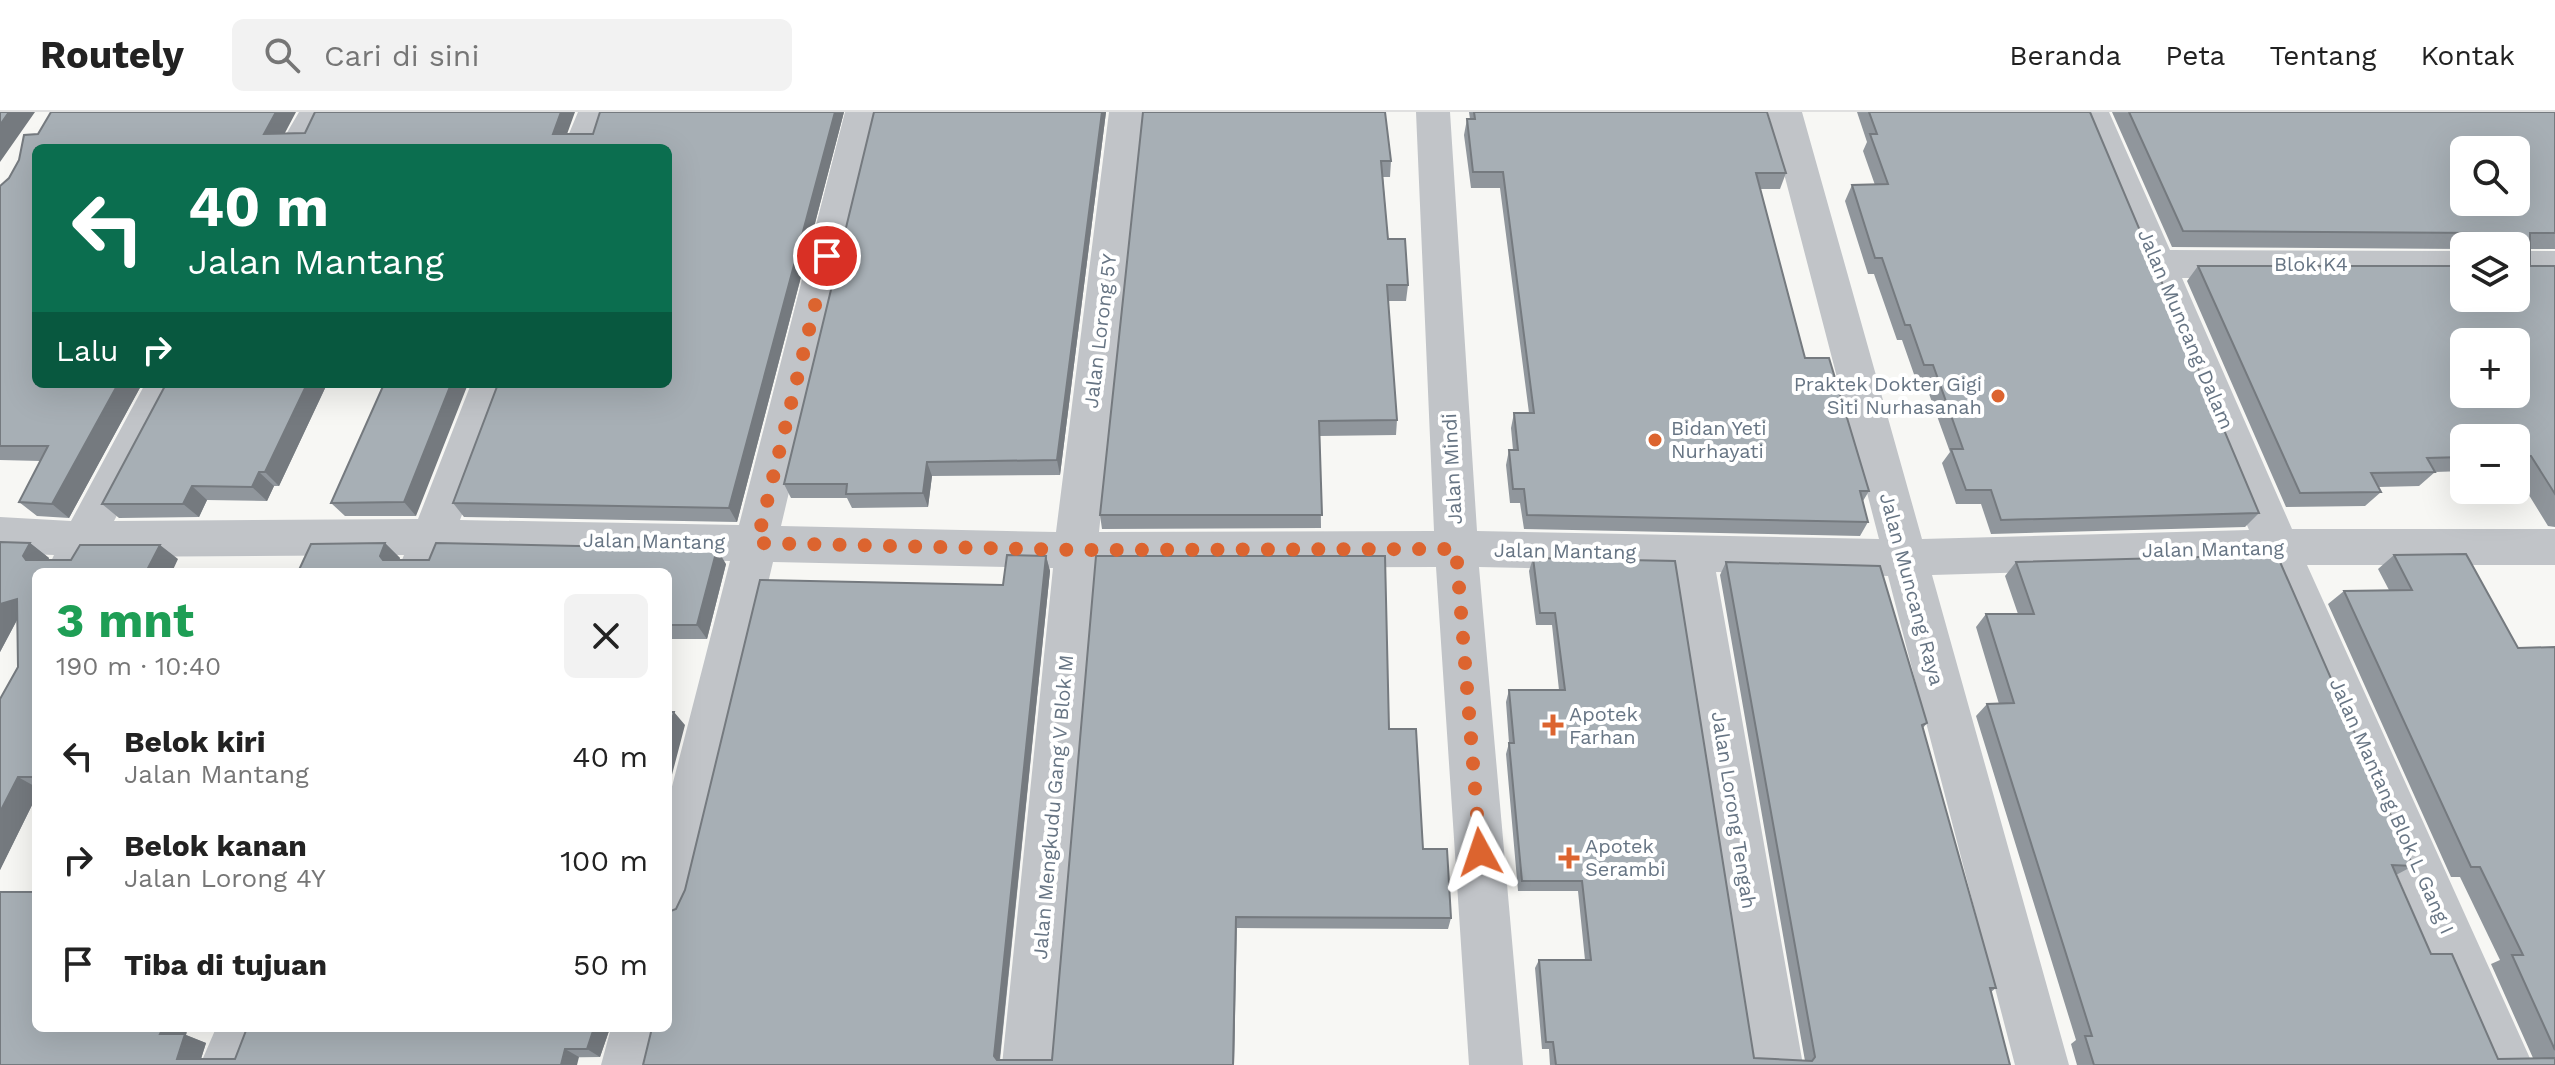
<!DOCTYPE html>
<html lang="id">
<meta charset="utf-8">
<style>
:root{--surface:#fff;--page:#f2f2f2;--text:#222;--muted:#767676;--line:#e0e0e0}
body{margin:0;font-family:"Work Sans",sans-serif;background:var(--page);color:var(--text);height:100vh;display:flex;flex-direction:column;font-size:30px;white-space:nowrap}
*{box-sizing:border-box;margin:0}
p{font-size:26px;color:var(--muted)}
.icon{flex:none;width:44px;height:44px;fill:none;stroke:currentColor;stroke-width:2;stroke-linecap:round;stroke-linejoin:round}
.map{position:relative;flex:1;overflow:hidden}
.drawer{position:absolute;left:32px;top:456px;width:640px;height:464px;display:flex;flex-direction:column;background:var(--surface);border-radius:12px;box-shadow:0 8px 32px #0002}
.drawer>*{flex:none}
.banner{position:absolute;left:32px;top:32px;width:640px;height:244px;border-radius:12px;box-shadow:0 8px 32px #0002;background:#0b6e4f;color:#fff;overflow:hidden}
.buttons{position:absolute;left:2450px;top:24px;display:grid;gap:16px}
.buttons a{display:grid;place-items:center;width:80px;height:80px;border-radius:12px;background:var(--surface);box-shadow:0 8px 32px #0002;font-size:40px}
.pin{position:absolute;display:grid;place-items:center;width:68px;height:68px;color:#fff;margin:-34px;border:4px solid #fff;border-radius:50%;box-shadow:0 2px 8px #0007}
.me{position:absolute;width:88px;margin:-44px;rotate:355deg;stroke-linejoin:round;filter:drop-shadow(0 0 6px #0008)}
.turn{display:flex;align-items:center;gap:28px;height:168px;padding:0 24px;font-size:36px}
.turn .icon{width:104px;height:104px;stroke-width:2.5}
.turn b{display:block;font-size:56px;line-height:68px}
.then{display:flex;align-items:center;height:76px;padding:0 24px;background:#0003;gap:16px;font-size:30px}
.round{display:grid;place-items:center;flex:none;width:84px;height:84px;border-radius:12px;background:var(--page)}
.head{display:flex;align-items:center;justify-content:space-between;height:136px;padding:0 24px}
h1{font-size:48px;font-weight:700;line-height:60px;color:#1e9e55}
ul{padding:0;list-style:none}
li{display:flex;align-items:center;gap:24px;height:104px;padding:0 24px}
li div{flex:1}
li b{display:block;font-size:30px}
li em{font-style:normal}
header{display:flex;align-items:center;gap:48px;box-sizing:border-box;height:112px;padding:0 40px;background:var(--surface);border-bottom:2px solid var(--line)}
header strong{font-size:38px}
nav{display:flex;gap:44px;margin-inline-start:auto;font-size:28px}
.search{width:560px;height:72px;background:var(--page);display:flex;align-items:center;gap:20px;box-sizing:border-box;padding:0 28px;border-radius:12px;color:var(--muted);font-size:30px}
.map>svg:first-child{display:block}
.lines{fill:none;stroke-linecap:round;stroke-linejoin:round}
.minor{fill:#c1c4c8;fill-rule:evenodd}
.wall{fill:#90969c}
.shaded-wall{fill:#757a7f}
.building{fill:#a7afb5;stroke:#757a7f;stroke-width:2;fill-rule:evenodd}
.route{stroke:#dc642f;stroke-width:14;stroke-dasharray:0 25.2}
.poi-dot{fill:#dc642f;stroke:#fff;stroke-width:3}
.labels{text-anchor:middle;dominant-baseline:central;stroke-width:8;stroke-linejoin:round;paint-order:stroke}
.street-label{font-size:20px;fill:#677584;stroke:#fff}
.poi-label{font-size:20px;fill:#677584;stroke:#fff;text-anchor:start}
</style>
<header>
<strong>Routely</strong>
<div class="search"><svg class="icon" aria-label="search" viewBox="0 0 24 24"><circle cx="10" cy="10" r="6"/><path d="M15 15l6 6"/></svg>Cari di sini</div>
<nav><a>Beranda</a><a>Peta</a><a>Tentang</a><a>Kontak</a></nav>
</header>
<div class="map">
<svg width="2555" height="953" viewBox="0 0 2555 953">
<rect width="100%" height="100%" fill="#f7f7f4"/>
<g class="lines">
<path class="minor" d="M299,0H333L314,36H278Z
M578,0H612L599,36H563Z
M845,0H879L781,414L1056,420L1109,0H1143L1099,420L1434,419L1416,0H1450L1477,419L1879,427L1768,0H1802L1922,427L2249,418L2075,0H2109L2170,138L2464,139V167L2182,166L2292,417H2555V453H2307L2533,953H2479L2264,453L1932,463L2069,953H2015L1888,464L1716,460L1803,953H1749L1672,459L1479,455L1523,953H1469L1436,455L1096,456L1056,953H1002L1053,456L773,450L693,788L686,805L668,812V690L730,449L447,443L441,460H397L404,443L97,445L90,460H46L54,443L0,441V405L71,409L145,272H185L114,409L418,407L471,272H511L460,408L739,413Z
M2516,139H2555V167H2516Z
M216,916H268L254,953H200Z
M611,916H663L655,953H601Z"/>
</g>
<path class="wall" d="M600,0H844L737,410L464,405L453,391L668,36L36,272H142L69,406L37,404L19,390L41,349L0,348V74L284,22H593Z
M874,0H1106L1060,363L932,364L928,395L852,396L847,386H791L784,372Z
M1143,0L1391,49L1390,65H1383L1388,127L1408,173L1406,189H1388L1397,308L1396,323L1320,324L1321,416L1102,417L1100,403Z
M1469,0H1767L1786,61L1780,77H1760L1805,246L1869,379L1863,389L1868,410L1860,424L1524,417L1520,391H1510L1506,353L1509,338H1513L1511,316L1514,301H1529L1500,76H1471L1464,23L1467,7H1470Z
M1857,0H2090L2259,401L2245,415L1991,422L1981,392H1956L1942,351L1950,340L1924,268H1916L1902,228H1897L1874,162H1868L1845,89L1852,73H1875L1863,39L1867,30Z
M2112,0H2555V137H2530V154H2555V415L2548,414L2516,362V326H2464V359L2435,360L2419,374L2378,375L2381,380L2365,394L2286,395L2187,169L2198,154L2464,186L2516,134H2464V137L2172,135Z
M327,272L279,374H274L267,389L207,388L199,405L119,406L102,392Z
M384,272L416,404H345L331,391Z
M0,430L30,431L49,446L48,448L178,447L36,460V685L0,758V587L18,555L17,508L0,540Z
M385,431L400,446L399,448L726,452L707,527H668V460H298Z
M2394,443L2518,536L2555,535V953H2077L2071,932L2076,928L1976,604L1987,592H1999L1976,515L1986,502H2018L2005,464L2016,450L2413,754L2396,763L2431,842L2498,947L2533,946L2491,852L2500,848L2460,765H2451L2328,492L2344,479L2389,478L2378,457Z
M1046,444L1050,459L1000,948H1052L1389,617L1423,737L1451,806L1448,817L1237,816L1234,953H643L652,916L676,797L1003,473Z
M1533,446L1754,946L1805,949L1720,463L1726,450L1927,611L1923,616L1996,876L1991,880L2010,953H1550L1549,937H1542L1535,856L1539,848H1585L1578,779H1518L1506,642L1509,631L1506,590L1509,578H1559L1552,513H1536L1529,459Z
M247,916H610L600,945L0,953L186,923L206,931L201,947H235Z"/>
<path class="shaded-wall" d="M9,0H35L0,50V13Z
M276,0H296L277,36L264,22Z
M561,0H575L562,36L553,22Z
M835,0H844L737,410L729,396Z
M1102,0H1106L1060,363L1057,348Z
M118,272H142L69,406L52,392Z
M307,272H327L279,374L265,360Z
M451,272H468L416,404L404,390Z
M927,350L932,364L928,395L923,381Z
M259,360L274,374L267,389L252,375Z
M192,374L207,388L199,405L183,392Z
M30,431L49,446L43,459L26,448L23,444Z
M385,431L400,446L394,459L380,444Z
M160,433L178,447L172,460H146Z
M717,437L726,452L707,527L697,513Z
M1046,444L1050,459L999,953L994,944Z
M17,487V508L0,540V492Z
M674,600L685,613L668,678V624Z
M18,665L36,675V685L0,758V700Z
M1236,805L1234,953H1233Z
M163,916H188L186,923L206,931L199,953L177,947L160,922Z
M594,916H610L600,945L587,937Z
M565,937L579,945L577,953H561Z"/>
<path class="building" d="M0,0H9L0,13Z
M51,0H276L264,22L305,21L315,0H561L553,22H593L600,0H835L729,396L453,391L498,272H668V36H36V272H118L52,392L19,390L48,334H0V74L9,66L19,48L24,23L38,22Z
M874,0H1102L1057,348L927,350L923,381L846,382L847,372H784Z
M1143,0H1385L1391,49H1381L1388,127H1405L1408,173H1387L1397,308L1319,309L1322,403H1100Z
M1474,0H1767L1786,61H1756L1805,246H1829L1869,379H1860L1868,410L1527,403L1524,377H1513L1509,338H1518L1514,301H1534L1503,60H1473L1467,7H1475Z
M1869,0H2090L2259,401L2001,408L1991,378H1966L1951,337H1963L1933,253H1924L1910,213H1905L1882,146H1875L1852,73L1888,72L1870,22H1877Z
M2129,0H2555V121H2530V154H2555V382L2531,344H2516V326H2464V345L2427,346L2435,360L2371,361L2381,380L2300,381L2198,154H2464V186H2516V134H2482L2481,121L2183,119ZM2464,38H2516V90H2464ZM2464,230H2516V282H2464Z
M166,272H307L265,360H259L252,375L192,374L183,392H102Z
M384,272H451L404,390L331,391Z
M0,430L30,431L23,444L26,448H71L80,433H160L146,460H36V665H18L0,700V587L18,555L17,487L0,492Z
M385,431L380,444L383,448H429L436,431L717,437L697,513H668V460H298L311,432Z
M2466,442L2518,536L2555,535V938L2512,843H2523L2480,755H2471L2344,479L2412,478L2394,443Z
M1007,443L1046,444L994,944L997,948H1052L1096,444H1385L1389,617H1416L1423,737H1447L1451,806L1236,805L1233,953H643L652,916H668V800L676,797L685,778L760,468L1003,473Z
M2277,443L2413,754L2392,753L2431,842H2452L2498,947L2555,946V953H2094L2085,924H2092L1987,592L2014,591L1986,502H2034L2016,450Z
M1533,446L1675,449L1754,946L1812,949L1815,945L1726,450L1880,454L1927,611L1922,613L1996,876H1990L2010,953H1556L1553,930H1546L1539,848H1591L1582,769H1522L1509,631H1514L1509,578H1565L1555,501H1540Z
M668,600H674L668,624Z
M0,780H36V916H163L160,922H185L177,947H235L247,916H594L587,937H565L561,953H0Z"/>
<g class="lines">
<path class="route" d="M827,144L757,431L1076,438L1456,437L1480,740"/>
</g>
<g class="poi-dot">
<circle cx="1998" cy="284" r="8"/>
<circle cx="1655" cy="328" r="8"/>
<path d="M1549 601h8v8h8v8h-8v8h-8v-8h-8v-8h8z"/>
<path d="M1565 734h8v8h8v8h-8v8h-8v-8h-8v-8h8z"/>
</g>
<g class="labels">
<g class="street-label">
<text x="2311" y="152">Blok K4</text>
<text transform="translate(2186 217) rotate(67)">Jalan Muncang Dalam</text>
<text transform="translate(1100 219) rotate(-83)">Jalan Lorong 5Y</text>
<text transform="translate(1452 357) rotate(-93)">Jalan Mindi</text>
<text transform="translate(654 429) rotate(1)">Jalan Mantang</text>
<text transform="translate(2213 437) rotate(-1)">Jalan Mantang</text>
<text transform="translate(1565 439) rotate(1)">Jalan Mantang</text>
<text transform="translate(1912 477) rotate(75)">Jalan Muncang Raya</text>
<text transform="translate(2392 694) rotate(66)">Jalan Mantang Blok L Gang I</text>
<text transform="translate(1053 695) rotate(-85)">Jalan Mengkudu Gang V Blok M</text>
<text transform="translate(1734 698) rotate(81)">Jalan Lorong Tengah</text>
</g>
<g class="poi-label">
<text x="1982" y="272" text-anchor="end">Praktek Dokter Gigi<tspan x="1982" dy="23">Siti Nurhasanah</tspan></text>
<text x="1671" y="316">Bidan Yeti<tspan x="1671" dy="23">Nurhayati</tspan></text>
<text x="1569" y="602">Apotek<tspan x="1569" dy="23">Farhan</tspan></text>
<text x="1585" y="734">Apotek<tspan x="1585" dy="23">Serambi</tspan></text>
</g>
</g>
</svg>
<div class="buttons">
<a><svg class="icon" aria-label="search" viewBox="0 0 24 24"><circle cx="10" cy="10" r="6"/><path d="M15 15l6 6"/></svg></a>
<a><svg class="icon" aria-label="layers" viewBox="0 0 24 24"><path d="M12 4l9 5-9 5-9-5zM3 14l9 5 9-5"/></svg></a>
<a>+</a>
<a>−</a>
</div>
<div class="pin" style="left:827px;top:144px;background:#d93025"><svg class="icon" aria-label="arrive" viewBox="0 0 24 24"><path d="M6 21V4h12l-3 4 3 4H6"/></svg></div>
<svg class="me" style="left:1480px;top:740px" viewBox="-20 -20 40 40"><path d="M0-17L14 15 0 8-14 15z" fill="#dc642f" stroke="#fff" stroke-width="4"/></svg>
<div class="banner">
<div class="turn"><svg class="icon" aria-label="left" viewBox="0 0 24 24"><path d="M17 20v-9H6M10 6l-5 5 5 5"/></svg><div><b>40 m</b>Jalan Mantang</div></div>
<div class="then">Lalu<svg class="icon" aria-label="right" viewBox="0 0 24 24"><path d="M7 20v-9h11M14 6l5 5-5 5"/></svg></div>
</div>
<section class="drawer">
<div class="head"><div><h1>3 mnt</h1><p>190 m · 10:40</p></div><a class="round"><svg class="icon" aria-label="close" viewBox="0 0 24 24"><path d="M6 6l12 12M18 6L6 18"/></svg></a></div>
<ul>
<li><svg class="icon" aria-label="left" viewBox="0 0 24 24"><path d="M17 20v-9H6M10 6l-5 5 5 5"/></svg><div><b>Belok kiri</b><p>Jalan Mantang</p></div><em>40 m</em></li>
<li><svg class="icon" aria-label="right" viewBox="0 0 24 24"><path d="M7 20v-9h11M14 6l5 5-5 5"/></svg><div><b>Belok kanan</b><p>Jalan Lorong 4Y</p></div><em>100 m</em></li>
<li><svg class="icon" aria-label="arrive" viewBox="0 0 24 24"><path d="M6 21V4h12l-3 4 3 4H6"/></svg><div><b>Tiba di tujuan</b></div><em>50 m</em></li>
</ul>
</section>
</div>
